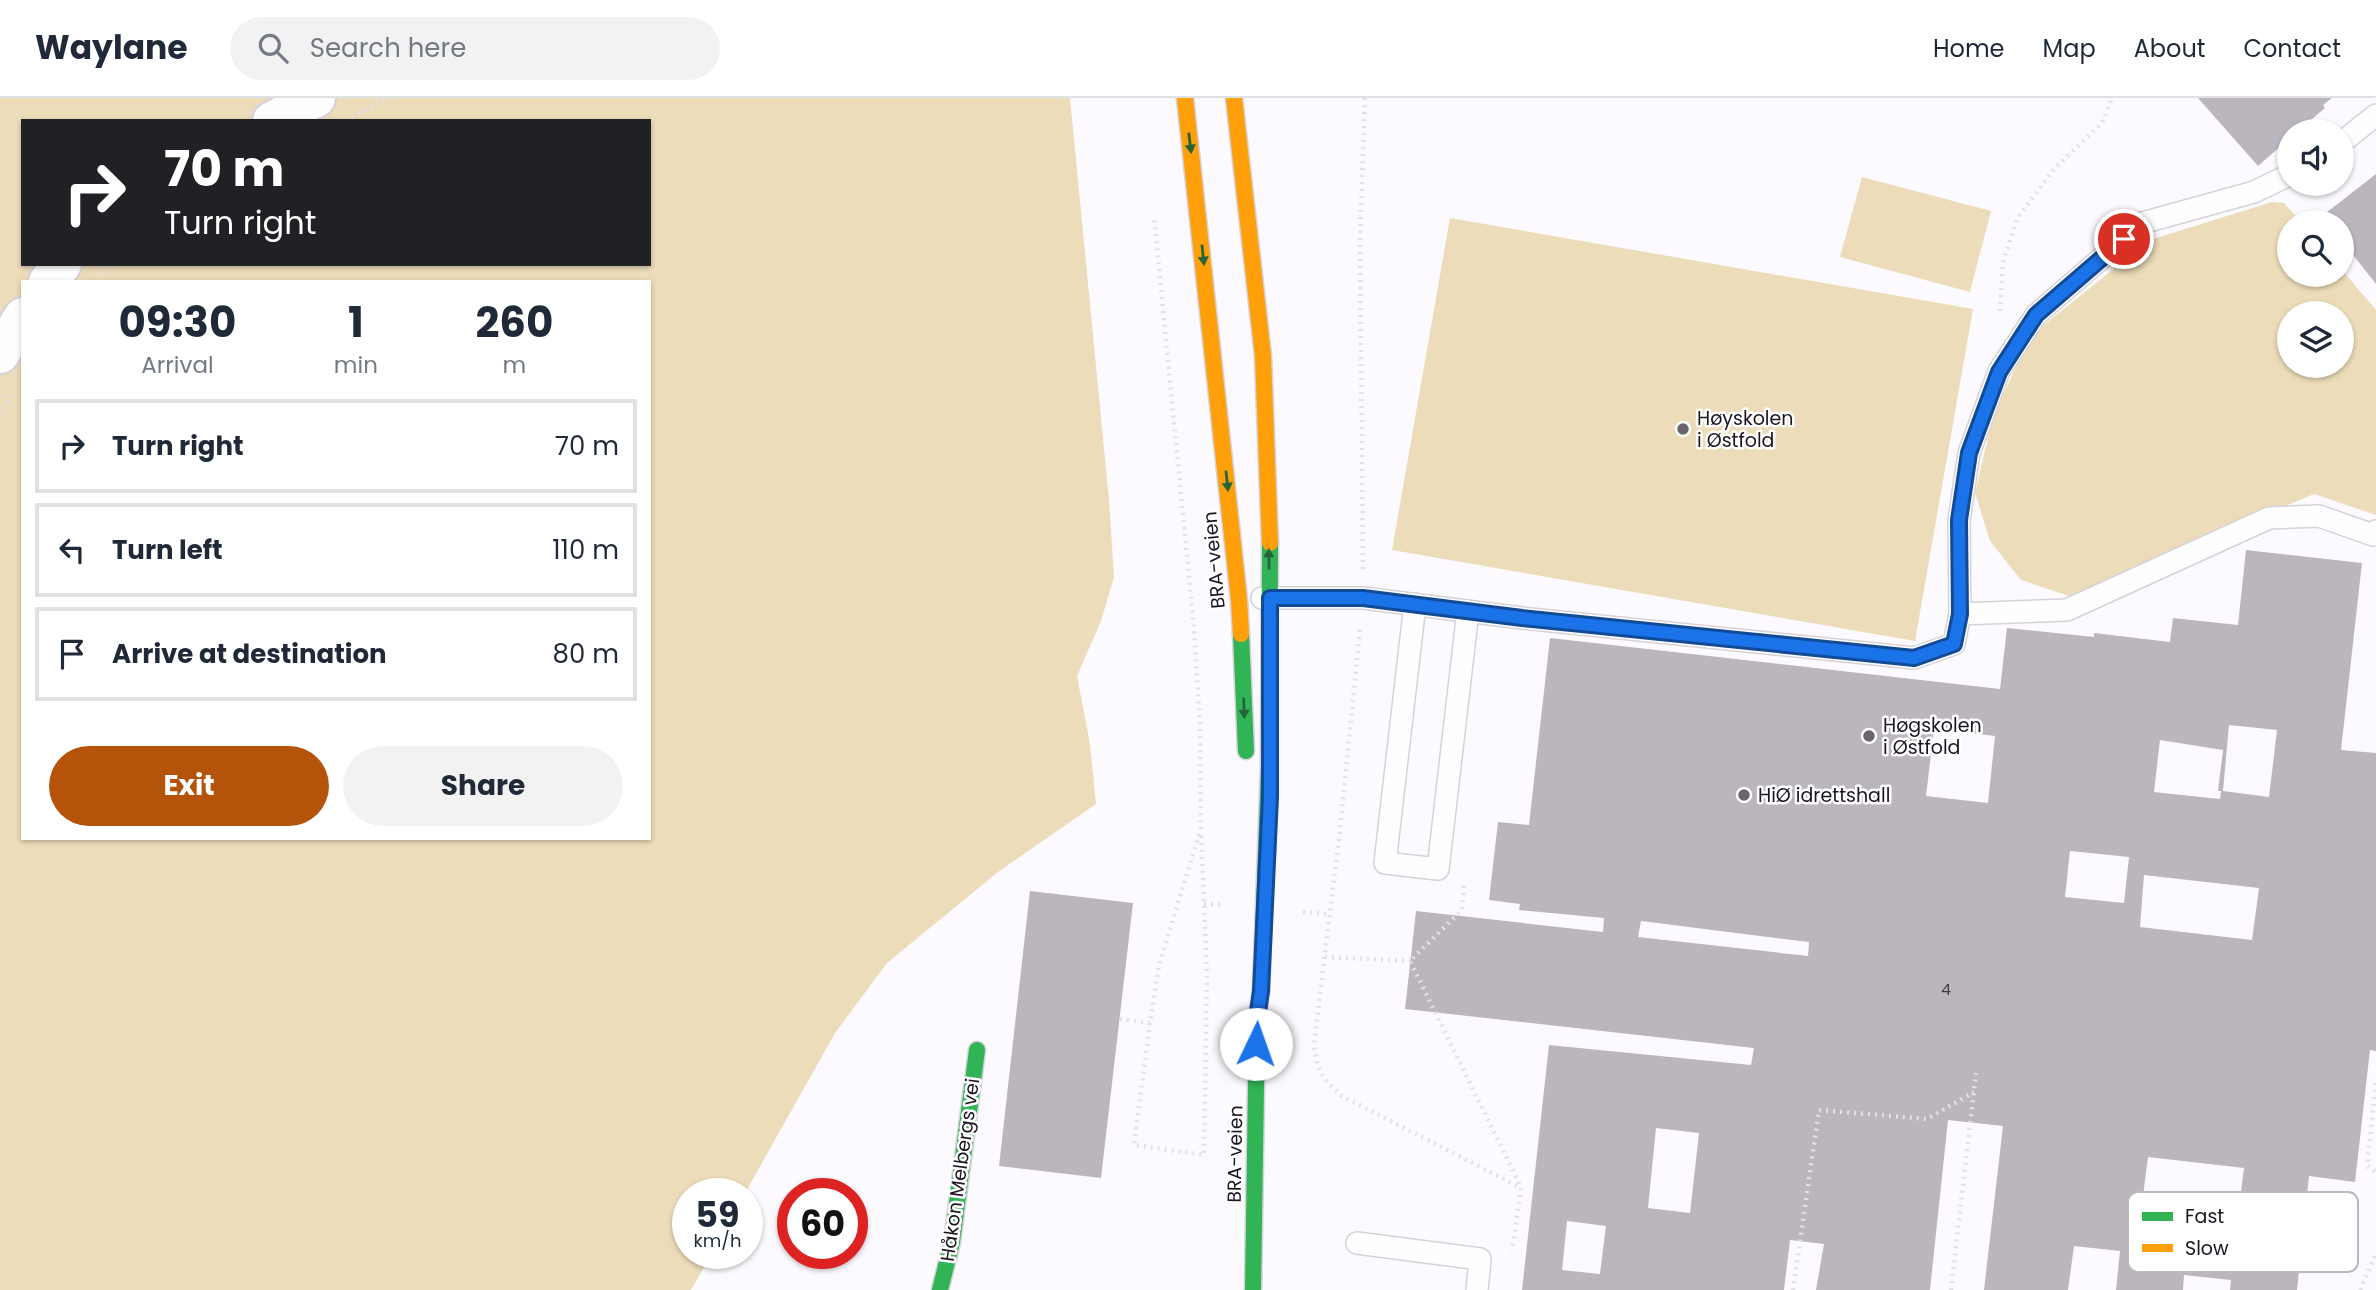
<!DOCTYPE html>
<meta charset="utf-8">
<style>
:root{--surface:#fff;--page:#f2f2f3;--text:#1f2937;--muted:#747a83;--line:#e0e1e3;--accent:#b45309}
body{margin:0;font-family:Poppins,sans-serif;background:var(--page);color:var(--text);height:100vh;display:flex;flex-direction:column;font-size:26px;white-space:nowrap}
*{box-sizing:border-box;margin:0}
p{font-size:23px;color:var(--muted)}
.icon{flex:none;width:38px;height:38px;fill:none;stroke:currentColor;stroke-width:2;stroke-linecap:round;stroke-linejoin:round}
.map{position:relative;flex:1;overflow:hidden}
.side{position:absolute;left:21px;top:182px;width:630px;height:560px;display:flex;flex-direction:column;background:var(--surface);border-radius:0px;box-shadow:0 2px 5px #0004}
.side>*{flex:none}
.hud{position:absolute;left:21px;top:21px;width:630px;height:147px;border-radius:0px;box-shadow:0 2px 5px #0004;background:#202124;color:#fff;overflow:hidden}
.buttons{position:absolute;left:2277px;top:21px;display:grid;gap:14px}
.buttons a{display:grid;place-items:center;width:77px;height:77px;border-radius:50%;background:var(--surface);box-shadow:0 2px 5px #0004;font-size:35px}
.speed{position:absolute;left:672px;top:1080px;display:flex;gap:14px;font-size:35px;font-weight:700;text-align:center}
.speed>*{display:grid;place-content:center;width:91px;height:91px;border-radius:50%;background:var(--surface);box-shadow:0 2px 5px #0004;line-height:1}
.speed small{font-size:18px;font-weight:400}
.speed .limit{border:10px solid #d22;background:#fff;color:#111}
.pin{position:absolute;display:grid;place-items:center;width:60px;height:60px;color:#fff;margin:-30px;border:4px solid #fff;border-radius:50%;box-shadow:0 2px 7px #0007}
.me{position:absolute;width:77px;margin:-38px;rotate:3deg;stroke-linejoin:round;filter:drop-shadow(0 0 5px #0008)}
.turn{display:flex;align-items:center;gap:24px;height:147px;padding:0 28px;font-size:32px}
.turn .icon{width:91px;height:91px;stroke-width:2.5}
.turn b{display:block;font-size:49px;line-height:60px}
.eta{display:flex;justify-content:space-evenly;align-items:center;height:119px;text-align:center}
.eta b{font-size:42px;font-weight:700;line-height:49px}
.button{display:flex;gap:14px;margin-top:auto;padding:14px 28px}
.button a{flex:1;height:80px;border-radius:42px;background:var(--accent);color:#fff;font-size:28px;font-weight:700;line-height:80px;text-align:center}
.button a+a{background:var(--page);color:var(--text)}
ul{padding:0;list-style:none}
li{display:flex;align-items:center;gap:21px;height:94px;margin:0 14px 10px;padding:0 14px;border:4px solid var(--line);border-radius:0px}
li div{flex:1}
li b{display:block;font-size:26px}
li em{font-style:normal}
header{display:flex;align-items:center;gap:42px;box-sizing:border-box;height:98px;padding:0 35px;background:var(--surface);border-bottom:2px solid var(--line)}
header strong{font-size:33px}
nav{display:flex;gap:38px;margin-inline-start:auto;font-size:24px}
.search{width:490px;height:63px;background:var(--page);display:flex;align-items:center;gap:18px;box-sizing:border-box;padding:0 24px;border-radius:38px;color:var(--muted);font-size:26px}
.map>svg:first-child{display:block}
.green{fill:#ecdcb9;fill-rule:evenodd}
.building{fill:#bbb6be;fill-rule:evenodd}
.lines{fill:none;stroke-linecap:round;stroke-linejoin:round}
.lane-casing{stroke:#d6d2d9;stroke-width:24}
.street-casing{stroke:#d6d2d9;stroke-width:42}
.fast-casing{stroke:#d6d2d9;stroke-width:19}
.slow-casing{stroke:#d6d2d9;stroke-width:19}
.path{stroke:#e2e1e3;stroke-width:4.5;stroke-dasharray:2 5;stroke-linecap:butt}
.lane{stroke:#fffeff;stroke-width:21}
.street{stroke:#fffeff;stroke-width:38}
.fast{stroke:#30b455;stroke-width:16}
.slow{stroke:#ff9f0a;stroke-width:16}
.oneway{fill:#26643a}
.route-casing{stroke:#114b97;stroke-width:18}
.route{stroke:#1a73e8;stroke-width:12}
.poi-dot{fill:#6a656d;stroke:#fff;stroke-width:2.5}
.labels{text-anchor:middle;dominant-baseline:central;stroke-width:5;stroke-linejoin:round;paint-order:stroke}
.number-label{font-size:16px;fill:#433d47}
.poi-label{font-size:19px;fill:#1b151f;stroke:#fff;text-anchor:start}
.street-label{font-size:19px;fill:#1b151f;stroke:#fff}
.key{fill:#fff;stroke:#bbb9bc;stroke-width:2}
.key-label{font-size:19px;fill:#1b151f}
</style>
<header>
<strong>Waylane</strong>
<div class="search"><svg class="icon" aria-label="search" viewBox="0 0 24 24"><circle cx="10" cy="10" r="6"/><path d="M15 15l6 6"/></svg>Search here</div>
<nav><a>Home</a><a>Map</a><a>About</a><a>Contact</a></nav>
</header>
<div class="map">
<svg width="2376" height="1192" viewBox="0 0 2376 1192">
<rect width="100%" height="100%" fill="#fcfafe"/>
<path class="green" d="M0,0H1070L1109,402L1114,479L1101,523L1077,578L1090,646L1096,706L998,774L887,865L835,935L745,1095L688,1096V1155H712L691,1192H0ZM23,23H649V166H23ZM23,184H649V740H23Z
M1862,79L1991,113L1970,194L1840,159Z
M2272,104L2284,105L2301,124H2289V177H2342V172L2376,212V417L2314,396L2069,498L2021,482L1990,443L1975,395L1993,318L2031,237L2150,142ZM2289,215H2342V268H2289Z
M1450,120L1973,211L1915,543L1392,452Z"/>
<path class="building" d="M2198,0H2332L2323,7L2325,10L2298,33H2289V41L2258,68Z
M2376,76V186L2342,143V124H2327L2322,118Z
M2246,452L2362,465L2341,652L2376,655V953L2370,952L2355,1084L2309,1078L2297,1192H2230L2231,1182L2184,1177L2183,1192H2116L2120,1153L2074,1148L2068,1192H1984L2003,1028L1948,1022L1930,1192H1816L1824,1146L1790,1142L1784,1192H1522L1549,947L1751,967L1754,950L1405,911L1416,813L1603,834L1604,820L1519,812L1520,806L1489,802L1498,724L1529,727L1550,540L2000,591L2007,530L2094,539V535L2170,544L2173,520L2238,527ZM2229,627L2277,632L2269,699L2223,693ZM1934,631L1995,638L1988,705L1926,698ZM2160,642L2223,652L2218,693H2221L2220,701L2154,694ZM2070,753L2129,759L2124,805L2065,799ZM2144,777L2259,790L2252,842L2140,829ZM1641,823L1809,844L1808,858L1638,839ZM1656,1030L1699,1035L1690,1115L1648,1110ZM2148,1059L2244,1070L2238,1118L2142,1106ZM1567,1123L1606,1128L1600,1176L1562,1172Z
M1030,793L1133,805L1101,1080L999,1068Z"/>
<g class="lines">
<g class="lane-casing">
<path id="lane" d="M2342,44L2376,17
M1262,500H1363L1522,520L1914,560L1954,546L1960,516L1959,422L1969,355L1999,273L2036,217L2142,125L2254,94L2289,77
M1415,506L1385,765L1438,771L1468,513
M1960,516L2067,512L2269,420L2319,418L2373,437L2376,433
M1357,1145L1480,1161L1477,1192"/>
</g>
<g class="street-casing">
<path id="street" d="M272,23L316,0
M48,184L62,166
M0,256L23,219"/>
</g>
<g class="fast-casing">
<path id="fast" d="M1241,536L1246,653
M940,1192L952,1144L977,952
M1253,1192L1257,921L1261,893L1269,669L1270,445"/>
</g>
<g class="slow-casing">
<path id="slow" d="M1185,0L1239,502L1241,536
M1234,0L1263,258L1270,445"/>
</g>
<path class="path" d="M352,19L388,0
M101,176L109,166
M2000,213L2003,164L2018,119L2055,70L2102,25L2112,0
M0,317L14,293
M1363,471L1360,141L1365,0
M1360,532L1340,732L1314,946C1317,974 1322,979 1342,998L1521,1090L1512,1153
M1464,788L1462,812L1410,863L1521,1089
M1204,806L1225,807
M1303,814L1330,816
M1325,859L1410,863
M1120,921L1150,925L1159,867L1201,730L1200,626L1194,530L1154,119
M1150,925L1134,1047L1204,1057L1207,875L1201,734
M2376,985L2367,1068L2376,1074
M1793,1192L1819,1012L1927,1021L1974,994
M1951,1192L1976,975
M2360,1192L2376,1156"/>
<use href="#lane" class="lane"/>
<use href="#street" class="street"/>
<use href="#fast" class="fast"/>
<use href="#slow" class="slow"/>
</g>
<defs><path id="oneway-solid" d="M-6-.8H1V-3.2L6.5 0L1 3.2V.8H-6Z" transform="scale(1.75)"/></defs>
<g class="oneway">
<use href="#oneway-solid" transform="translate(1190 45) rotate(83)"/>
<use href="#oneway-solid" transform="translate(1203 157) rotate(84)"/>
<use href="#oneway-solid" transform="translate(1227 383) rotate(84)"/>
<use href="#oneway-solid" transform="translate(1269 461) rotate(-91)"/>
<use href="#oneway-solid" transform="translate(1244 610) rotate(88)"/>
</g>
<g class="lines">
<g class="route-casing">
<path id="route" d="M1256,946L1257,921L1261,893L1270,699V500H1363L1522,520L1914,560L1954,546L1960,516L1959,422L1969,355L1999,274L2036,217L2124,141"/>
</g>
<use href="#route" class="route"/>
</g>
<g class="poi-dot">
<circle cx="1683" cy="331" r="7"/>
<circle cx="1869" cy="638" r="7"/>
<circle cx="1744" cy="697" r="7"/>
</g>
<g class="labels">
<g class="number-label">
<text x="1946" y="891">4</text>
</g>
<g class="poi-label">
<text x="1697" y="320">Høyskolen<tspan x="1697" dy="22">i Østfold</tspan></text>
<text x="1883" y="627">Høgskolen<tspan x="1883" dy="22">i Østfold</tspan></text>
<text x="1758" y="697">HiØ idrettshall</text>
</g>
<g class="street-label">
<text transform="translate(1214 462) rotate(-95)">BRA-veien</text>
<text transform="translate(1235 1056) rotate(-89)">BRA-veien</text>
<text transform="translate(960 1072) rotate(-82)">Håkon Melbergs vei</text>
</g>
</g>
<rect x="2128" y="1094" width="230" height="80" rx="10" class="key"/>
<rect x="2142" y="1114" width="31" height="9" fill="#30b455"/>
<rect x="2142" y="1146" width="31" height="8" fill="#ff9f0a"/>
<g class="key-label">
<text x="2185" y="1125">Fast</text>
<text x="2185" y="1157">Slow</text>
</g>
</svg>
<div class="buttons">
<a><svg class="icon" aria-label="sound" viewBox="0 0 24 24"><path d="M4 9h4l5-4v14l-5-4H4zM17 9q2 3 0 6"/></svg></a>
<a><svg class="icon" aria-label="search" viewBox="0 0 24 24"><circle cx="10" cy="10" r="6"/><path d="M15 15l6 6"/></svg></a>
<a><svg class="icon" aria-label="layers" viewBox="0 0 24 24"><path d="M12 4l9 5-9 5-9-5zM3 14l9 5 9-5"/></svg></a>
</div>
<div class="speed"><div>59<small>km/h</small></div><div class="limit">60</div></div>
<div class="pin" style="left:2124px;top:141px;background:#d93025"><svg class="icon" aria-label="arrive" viewBox="0 0 24 24"><path d="M6 21V4h12l-3 4 3 4H6"/></svg></div>
<svg class="me" style="left:1256px;top:946px" viewBox="-20 -20 40 40"><circle r="19" fill="#fff"/><path d="M0-13L10 11 0 6-10 11z" fill="#1a73e8"/></svg>
<div class="hud">
<div class="turn"><svg class="icon" aria-label="right" viewBox="0 0 24 24"><path d="M7 20v-9h11M14 6l5 5-5 5"/></svg><div><b>70 m</b>Turn right</div></div>
</div>
<section class="side">
<div class="eta">
<div><b>09:30</b><p>Arrival</p></div>
<div><b>1</b><p>min</p></div>
<div><b>260</b><p>m</p></div>
</div>
<ul>
<li><svg class="icon" aria-label="right" viewBox="0 0 24 24"><path d="M7 20v-9h11M14 6l5 5-5 5"/></svg><div><b>Turn right</b></div><em>70 m</em></li>
<li><svg class="icon" aria-label="left" viewBox="0 0 24 24"><path d="M17 20v-9H6M10 6l-5 5 5 5"/></svg><div><b>Turn left</b></div><em>110 m</em></li>
<li><svg class="icon" aria-label="arrive" viewBox="0 0 24 24"><path d="M6 21V4h12l-3 4 3 4H6"/></svg><div><b>Arrive at destination</b></div><em>80 m</em></li>
</ul>
<div class="button"><a>Exit</a><a>Share</a></div>
</section>
</div>
